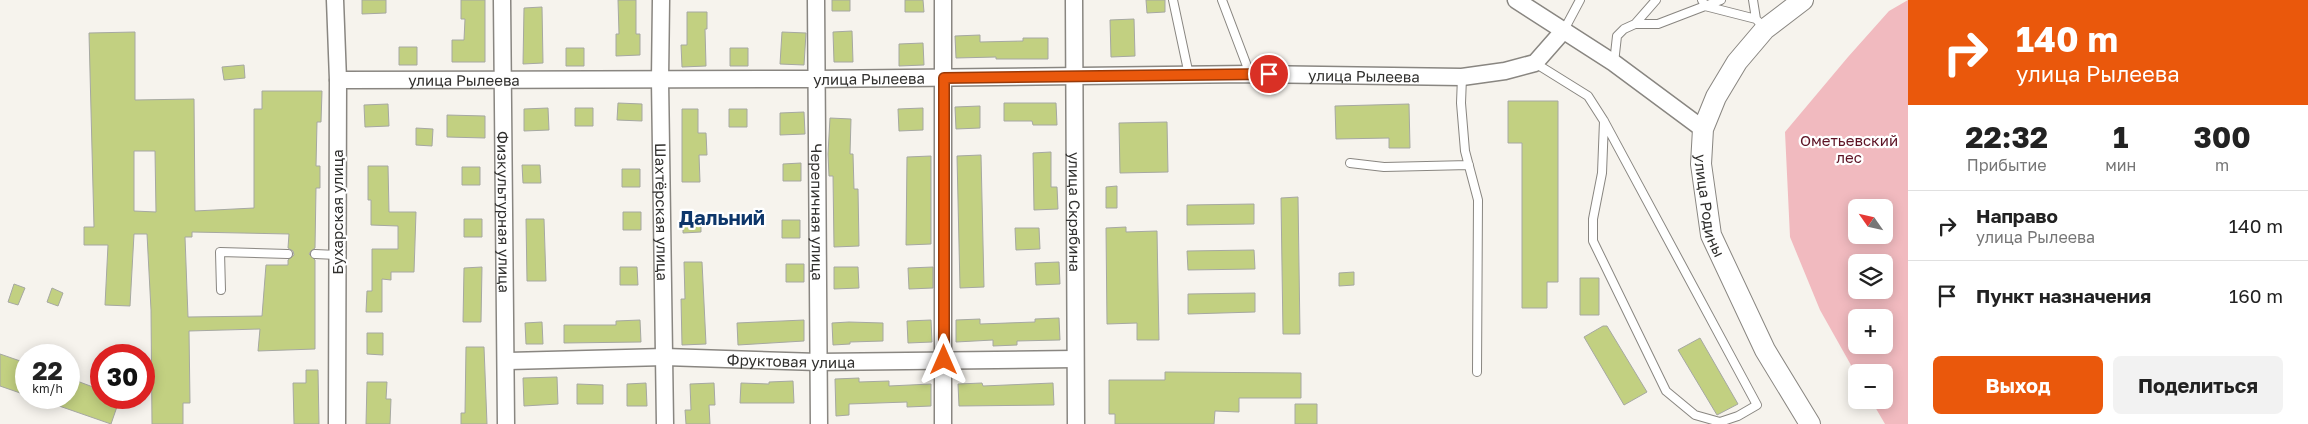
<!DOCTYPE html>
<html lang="ru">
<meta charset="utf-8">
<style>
:root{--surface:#fff;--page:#f2f2f2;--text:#222;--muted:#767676;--line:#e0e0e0;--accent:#ea580c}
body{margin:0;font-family:"Golos Text",sans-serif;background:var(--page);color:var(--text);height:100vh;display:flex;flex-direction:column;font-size:19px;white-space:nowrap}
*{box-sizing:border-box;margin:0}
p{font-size:16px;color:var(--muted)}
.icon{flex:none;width:28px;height:28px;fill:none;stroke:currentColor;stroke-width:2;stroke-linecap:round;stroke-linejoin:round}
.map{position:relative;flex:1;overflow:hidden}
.drawer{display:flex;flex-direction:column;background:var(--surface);width:400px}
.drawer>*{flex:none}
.hud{background:#ea580c;color:#fff;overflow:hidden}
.needle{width:32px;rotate:304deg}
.fabs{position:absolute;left:1848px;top:199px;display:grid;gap:10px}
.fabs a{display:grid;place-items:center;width:45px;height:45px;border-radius:8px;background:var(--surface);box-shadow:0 2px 12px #0003;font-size:25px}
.speed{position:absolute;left:15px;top:344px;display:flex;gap:10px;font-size:25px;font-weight:700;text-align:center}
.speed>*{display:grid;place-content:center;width:65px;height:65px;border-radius:50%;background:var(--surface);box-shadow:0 2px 12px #0003;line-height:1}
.speed small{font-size:12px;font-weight:400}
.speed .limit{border:8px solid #d22;background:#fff;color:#111}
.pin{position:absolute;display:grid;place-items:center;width:42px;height:42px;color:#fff;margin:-21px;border:2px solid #fff;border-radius:50%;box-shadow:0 1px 5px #0007}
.me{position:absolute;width:55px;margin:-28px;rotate:0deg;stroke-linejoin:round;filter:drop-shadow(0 0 4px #0008)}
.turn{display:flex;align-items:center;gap:18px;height:105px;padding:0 25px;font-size:22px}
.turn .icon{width:65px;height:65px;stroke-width:2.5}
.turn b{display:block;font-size:35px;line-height:42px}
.eta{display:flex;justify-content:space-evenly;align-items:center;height:85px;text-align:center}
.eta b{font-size:30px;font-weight:700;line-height:35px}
.button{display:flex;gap:10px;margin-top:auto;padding:10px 25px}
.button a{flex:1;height:58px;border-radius:8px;background:var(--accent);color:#fff;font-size:20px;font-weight:700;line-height:58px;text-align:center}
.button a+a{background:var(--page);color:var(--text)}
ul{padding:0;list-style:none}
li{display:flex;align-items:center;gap:15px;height:70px;padding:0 25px;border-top:1px solid var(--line)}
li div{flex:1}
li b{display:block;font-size:19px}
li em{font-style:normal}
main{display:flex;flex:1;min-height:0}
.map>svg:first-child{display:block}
.green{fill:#f1babf;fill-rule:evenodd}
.building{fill:#c2d081;stroke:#a6a8a2;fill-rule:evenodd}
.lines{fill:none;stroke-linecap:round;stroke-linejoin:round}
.service-casing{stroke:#898681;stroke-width:10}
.minor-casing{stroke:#898681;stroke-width:19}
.tertiary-casing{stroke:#898681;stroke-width:22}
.service{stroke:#fff;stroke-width:8}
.minor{stroke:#fff;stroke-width:16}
.tertiary{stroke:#fff;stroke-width:20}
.route-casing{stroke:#983908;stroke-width:12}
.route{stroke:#ea580c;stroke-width:9}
.labels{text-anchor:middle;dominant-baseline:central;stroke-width:4.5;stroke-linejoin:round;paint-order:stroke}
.street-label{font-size:15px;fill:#31302e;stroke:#fff}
.park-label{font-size:15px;fill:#5d1324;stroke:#fff}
.district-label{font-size:20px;font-weight:bold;fill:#0d366a;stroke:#fff}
</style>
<main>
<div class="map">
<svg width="1908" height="424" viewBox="0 0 1908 424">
<rect width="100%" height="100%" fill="#f6f3ed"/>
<path class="green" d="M1908,0V424H1885L1871,400H1884V372H1856V374L1820,310L1790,237L1785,132L1848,57L1889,11ZM1856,208H1884V235H1856ZM1856,262H1884V290H1856ZM1856,318H1884V345H1856Z"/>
<path class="building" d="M362,0H386V13L362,14Z
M461,0H485V62H452V40H464L465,19H461Z
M618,0H636V34H640V55L616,56V34H619Z
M832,0H850V11H832Z
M905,0H923L924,12H905Z
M1146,0H1165V12L1147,13Z
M542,7L543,63L523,64L524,8Z
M687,12H707V29H705L706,66L682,67L681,45H687Z
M1134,19L1135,56L1111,57L1110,20Z
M852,31L853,62H834L833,32Z
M135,32V100L194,99L195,211L254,208V109H262V91H322L321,122H317L316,166H320V188H316L315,248L311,251L309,254L315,260V349L258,351L260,329L189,331L190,403H183V424H152L151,310L147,234H134L130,306L105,305L108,245H84V227H94L89,33ZM134,151H155L156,212L134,211ZM192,232L289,234L288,248L293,251L294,255L288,260V265H266L262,316L188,317L185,237H192Z
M782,32L806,33L804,65L780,64Z
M980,35V42L1023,41V38H1048V59H996V57L956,58L955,36Z
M923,43L924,65L899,66V44Z
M399,47H417V65H399Z
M566,48H584V66H566Z
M730,48H748V66H730Z
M244,65L245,78L224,80L222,67Z
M1508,101H1558V282H1547V308H1522V143H1508Z
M618,103L642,104V121L617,120Z
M1004,103H1056L1057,125H1033L1032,121H1004Z
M388,104L389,126L365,127L364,105Z
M1409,104L1410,148H1389V138L1336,139L1335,106Z
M980,106V128L956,129L955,107Z
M548,108L549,130L524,131V109Z
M575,108H593V126H575Z
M923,108V130L899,131L898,109Z
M682,109H698V133H706L707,155H699L700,182H682Z
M729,109H747V127H729Z
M804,112L805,134L780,135V113Z
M447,115L485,116V138L447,137Z
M830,118L851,119L850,154H853L854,189H858L859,246L834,247L833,176H829L828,154Z
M1167,122L1168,172L1120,173L1119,123Z
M416,128L433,129L432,146L416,145Z
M1051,152V187H1057L1058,209L1034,210L1033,153Z
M981,155L984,287L960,288L957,156Z
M931,156V244L906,245L907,157Z
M801,163V181H783V164Z
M522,165H540L541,183H523Z
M368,166H388L389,212H416L414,272H391V280L382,279V312H366L367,291H372V249H398V226L371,225V200H368Z
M462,167H480V185H462Z
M622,169H640V187H622Z
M1117,186V208H1106V187Z
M1298,197L1300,334H1283L1281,198Z
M1254,204V224L1187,225V205Z
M623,212H641V230H623Z
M701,214V232L683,233V215Z
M464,219H482V237H464Z
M526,219H544L546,281H527Z
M782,220H800V238H782Z
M1126,227V232L1157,231L1159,340H1137V323L1107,324L1106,228Z
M1015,228H1039L1040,249L1016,250Z
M1254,250L1255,269L1188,270L1187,251Z
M684,262H702L706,344L682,345L681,299H685Z
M1059,262L1060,284L1036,285L1035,263Z
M786,264H804V282H786Z
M482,267L481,322H463L464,268Z
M620,267H637L638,285H620Z
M834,267H858L859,288L834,289Z
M933,267V288L909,289L908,268Z
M1354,272V285L1339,286V273Z
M1580,278H1599V315H1580Z
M14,284L25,288L18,305L8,302Z
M52,288L63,293L58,306L47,302Z
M1255,293V312L1188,314V294Z
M1059,318L1060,340L1017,341V345L993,346V340L956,342V320L980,319V324L1035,322V319Z
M640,320L641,342L564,343V325H616V321Z
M804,320V341L738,345L737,323Z
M931,320L932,342L908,343L907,321Z
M542,322L543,344H526L525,323Z
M849,322L883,323V341L850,342V344L833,345L832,323Z
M1603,326H1607L1647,392L1624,405L1584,337Z
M367,333H383V355L367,354Z
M1700,338L1738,404L1717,415L1678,350Z
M466,347H484L487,424H461V413H465Z
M0,354L26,363V395L0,386Z
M306,370H318L319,424H294L293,383H306Z
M1165,372L1301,373V398H1239V412L1215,411L1214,424H1115V414H1109V380H1165Z
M557,377L558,404L524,406L523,378Z
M69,378L101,390V398H120L111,424L39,399L69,398Z
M859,378V382L889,381V386L931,384V406L907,407V402L849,404V415L836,416L835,379Z
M793,381L794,403H740L741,383L769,384V382Z
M367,382H387L386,399H391L390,424H366Z
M646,383L647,406H627V384Z
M714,383L715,405H709L710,424H686L685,410H691L690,384Z
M982,383L983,386L1053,383L1054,405L959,406L958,384Z
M577,384L603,385V404H577Z
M1295,404H1317V424H1295Z"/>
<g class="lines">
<g class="service-casing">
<path id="service" d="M1173,0L1189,75
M1222,0L1250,74
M1702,0L1705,6L1721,0
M1753,0L1756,19
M1635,24L1656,0
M1564,30L1580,0
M1535,63L1588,96L1604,121L1757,405L1738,416L1720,422L1695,415L1666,391L1593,241V219L1602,173L1604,121
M1614,63L1617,36L1624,29L1635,24H1658L1705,6L1756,19L1765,29
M1462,77L1461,103L1465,151L1478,200L1477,372
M1350,163L1384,167L1469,165
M315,254L337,255
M221,290L220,252L288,254"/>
</g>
<g class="minor-casing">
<g id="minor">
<path d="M335,0L338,80L337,424"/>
<path id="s1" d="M502,0L506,424"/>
<path id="s2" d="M661,0L660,80L665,424"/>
<path id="s3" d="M816,0L819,424"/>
<path d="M943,0V424"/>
<path id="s4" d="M1074,0L1076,424"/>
<path d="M1516,0L1614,63L1703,129"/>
<path id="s5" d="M338,80L816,79L1250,74L1462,77L1505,71L1535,63L1564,30"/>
<path id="s6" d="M507,361L665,357L818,362L1075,359"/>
</g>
</g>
<g class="tertiary-casing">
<g id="tertiary">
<path id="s7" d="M1803,0L1765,29L1737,62L1716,97L1703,129L1701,164L1711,235L1765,350L1810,424"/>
</g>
</g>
<use href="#service" class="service"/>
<use href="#minor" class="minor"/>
<use href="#tertiary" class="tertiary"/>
</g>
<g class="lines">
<g class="route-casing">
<path id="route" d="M944,360V78L1269,74"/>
</g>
<use href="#route" class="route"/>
</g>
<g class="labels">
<g class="street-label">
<text stroke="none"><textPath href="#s5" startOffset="1026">улица Рылеева</textPath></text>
<text stroke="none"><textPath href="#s5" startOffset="531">улица Рылеева</textPath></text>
<text stroke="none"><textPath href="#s5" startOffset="126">улица Рылеева</textPath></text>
<text stroke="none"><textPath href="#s7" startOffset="244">улица Родины</textPath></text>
<text transform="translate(337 212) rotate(-90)">Бухарская улица</text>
<text stroke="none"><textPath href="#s1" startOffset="212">Физкультурная улица</textPath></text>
<text stroke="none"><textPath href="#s2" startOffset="212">Шахтёрская улица</textPath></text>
<text stroke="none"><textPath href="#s3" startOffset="212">Черепичная улица</textPath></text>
<text stroke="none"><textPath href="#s4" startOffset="212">улица Скрябина</textPath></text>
<text stroke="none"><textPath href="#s6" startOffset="284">Фруктовая улица</textPath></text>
</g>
<g class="park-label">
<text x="1849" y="140">Ометьевский<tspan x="1849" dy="17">лес</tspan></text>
</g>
<g class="district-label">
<text x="722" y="217">Дальний</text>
</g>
</g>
</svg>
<div class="fabs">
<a><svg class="needle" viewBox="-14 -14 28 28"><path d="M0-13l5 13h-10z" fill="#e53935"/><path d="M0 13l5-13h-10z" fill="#767676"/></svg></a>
<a><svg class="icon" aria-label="layers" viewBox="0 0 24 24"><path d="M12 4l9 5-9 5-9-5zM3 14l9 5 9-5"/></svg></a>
<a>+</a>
<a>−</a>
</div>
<div class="speed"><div>22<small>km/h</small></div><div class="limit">30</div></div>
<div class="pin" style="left:1269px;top:74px;background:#d93025"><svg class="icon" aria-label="arrive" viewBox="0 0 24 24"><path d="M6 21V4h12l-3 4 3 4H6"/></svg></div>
<svg class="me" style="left:944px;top:360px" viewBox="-20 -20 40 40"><path d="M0-17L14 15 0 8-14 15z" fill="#ea580c" stroke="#fff" stroke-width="4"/></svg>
</div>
<section class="drawer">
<div class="hud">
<div class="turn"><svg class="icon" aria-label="right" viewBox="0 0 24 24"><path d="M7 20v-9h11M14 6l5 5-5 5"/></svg><div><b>140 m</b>улица Рылеева</div></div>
</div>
<div class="eta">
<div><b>22:32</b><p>Прибытие</p></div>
<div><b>1</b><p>мин</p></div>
<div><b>300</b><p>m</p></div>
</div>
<ul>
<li><svg class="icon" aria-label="right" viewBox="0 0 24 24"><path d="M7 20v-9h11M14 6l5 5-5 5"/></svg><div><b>Направо</b><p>улица Рылеева</p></div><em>140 m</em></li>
<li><svg class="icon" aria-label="arrive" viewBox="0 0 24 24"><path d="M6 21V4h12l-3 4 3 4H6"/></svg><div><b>Пункт назначения</b></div><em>160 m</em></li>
</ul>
<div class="button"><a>Выход</a><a>Поделиться</a></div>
</section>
</main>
